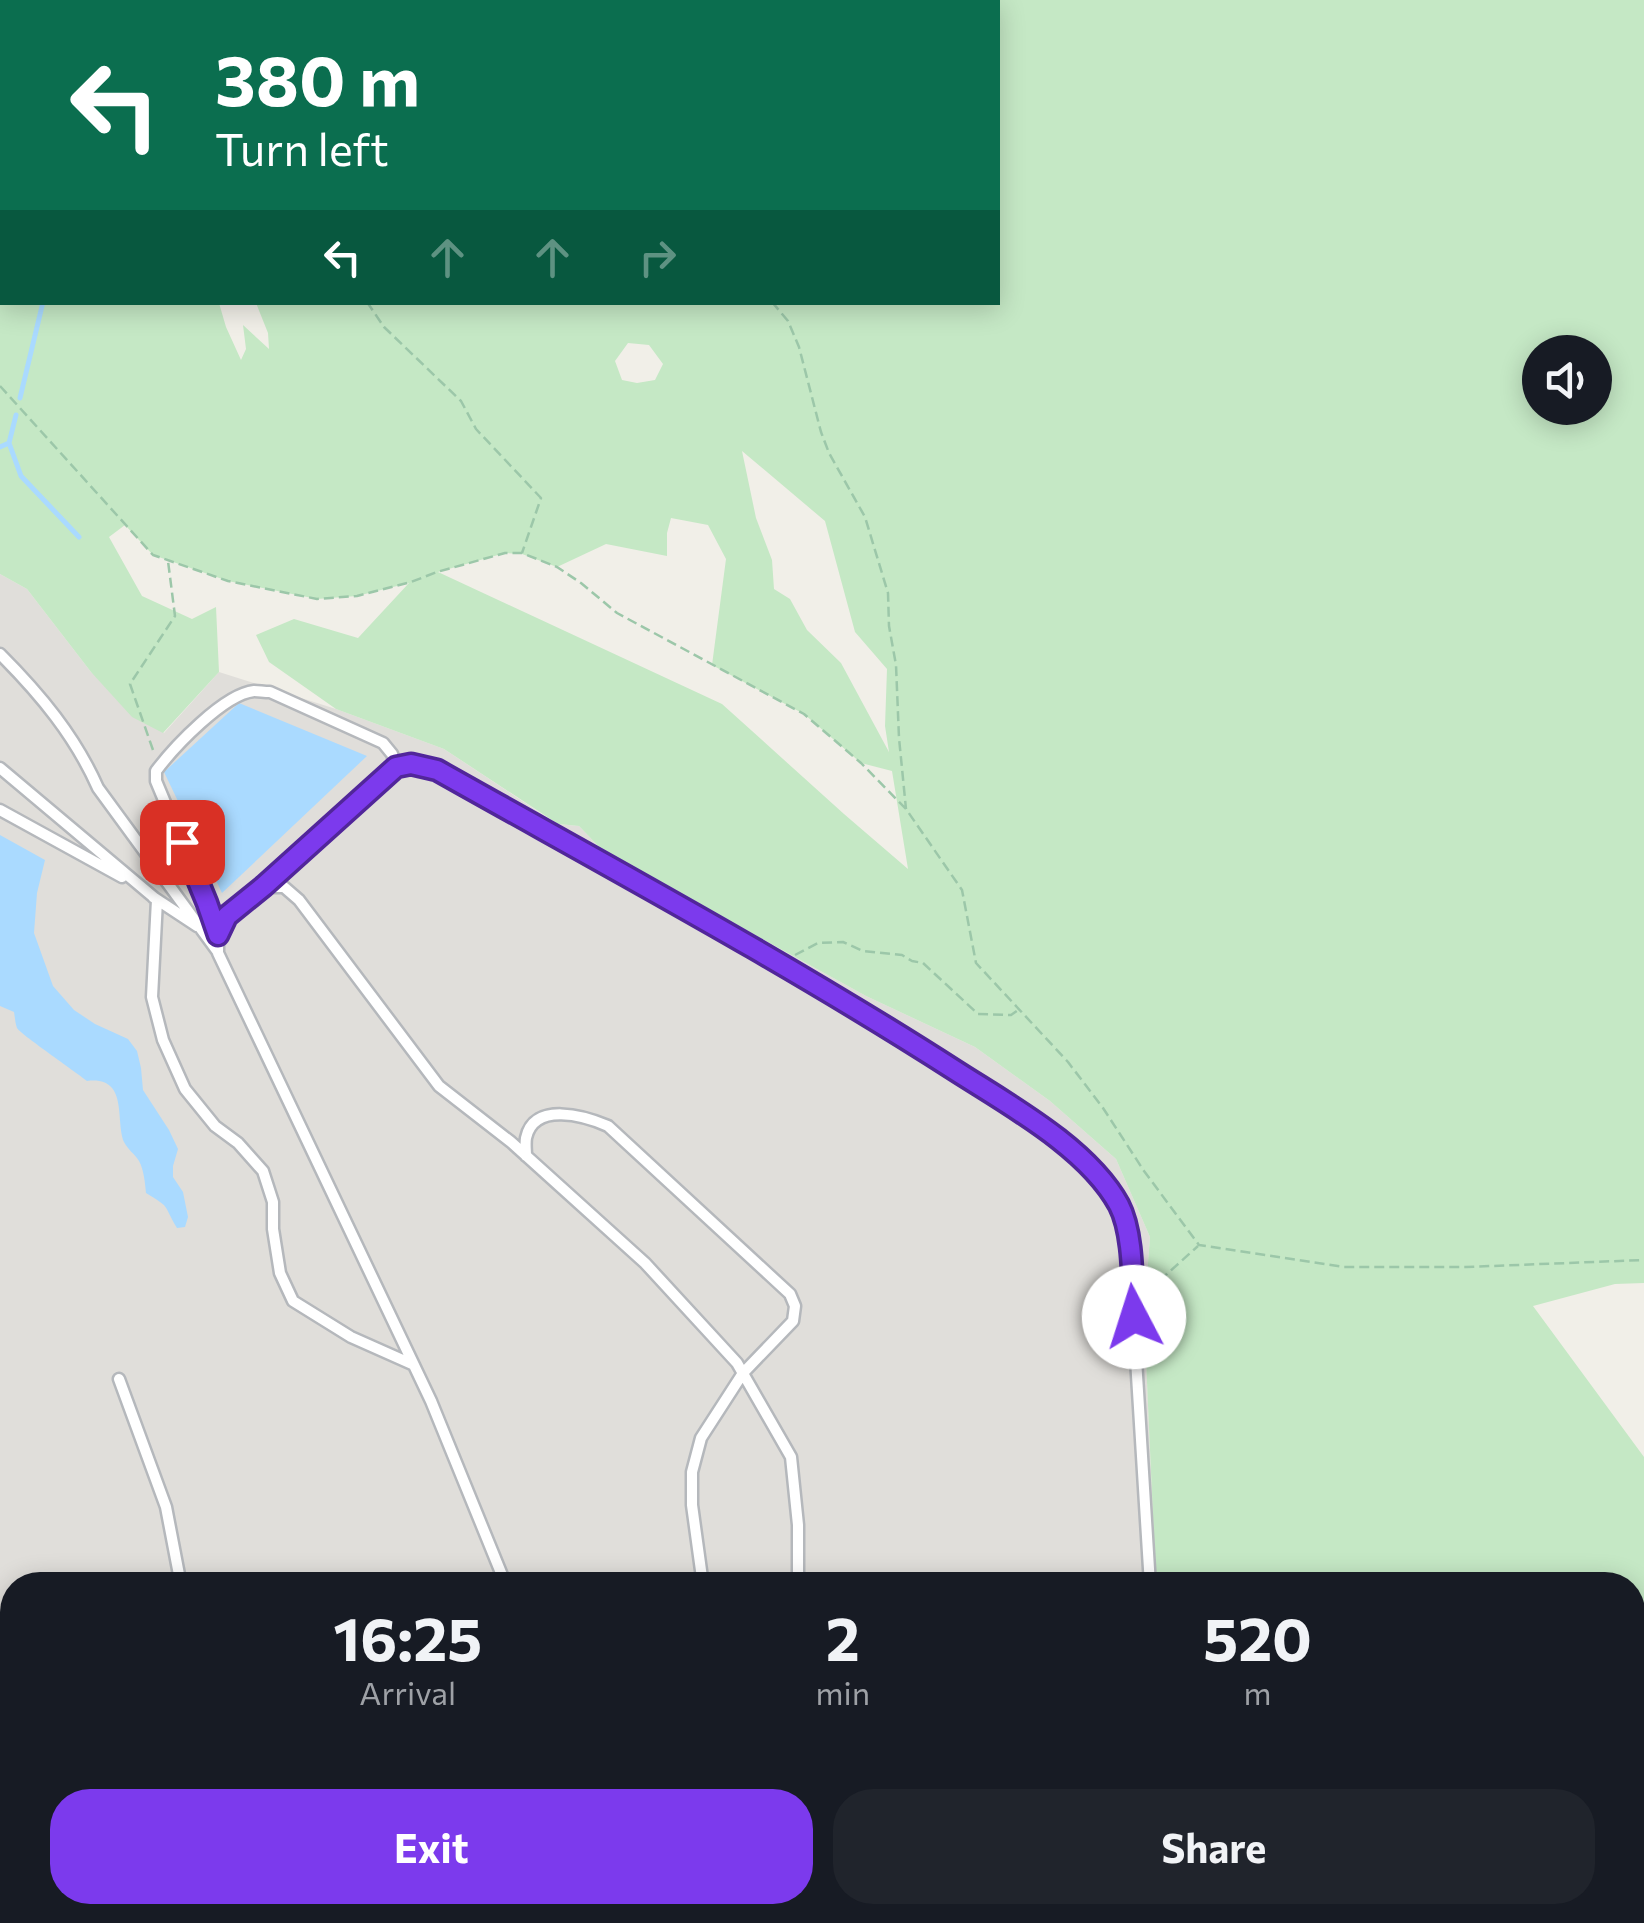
<!DOCTYPE html>
<style>
:root{--surface:#171b24;--page:#20242c;--text:#f1f3f6;--muted:#9ea1a6;--accent:#7c3aed}
body{margin:0;font-family:Commissioner,sans-serif;background:var(--page);color:var(--text);height:100vh;display:flex;flex-direction:column;font-size:38px;white-space:nowrap}
*{box-sizing:border-box;margin:0}
p{font-size:32px;color:var(--muted)}
.icon{flex:none;width:55px;height:55px;fill:none;stroke:currentColor;stroke-width:2;stroke-linecap:round;stroke-linejoin:round}
.map{position:relative;flex:1;overflow:hidden}
.details{position:absolute;left:0px;top:1572px;width:1645px;height:352px;display:flex;flex-direction:column;background:var(--surface);border-radius:40px 40px 0 0;box-shadow:0 5px 25px #0003}
.details>*{flex:none}
.hud{position:absolute;left:0px;top:0px;width:1000px;height:305px;box-shadow:0 5px 25px #0003;background:#0b6e4f;color:#fff;overflow:hidden}
.fabs{position:absolute;left:1522px;top:335px;display:grid;gap:20px}
.fabs a{display:grid;place-items:center;width:90px;height:90px;border-radius:50%;background:var(--surface);box-shadow:0 5px 25px #0003;font-size:50px}
.pin{position:absolute;display:grid;place-items:center;width:85px;height:85px;color:#fff;margin:-42px;border-radius:20px;box-shadow:0 5px 15px #0006}
.me{position:absolute;width:110px;margin:-55px;rotate:355deg;stroke-linejoin:round;filter:drop-shadow(0 0 8px #0008)}
.turn{display:flex;align-items:center;gap:35px;height:210px;padding:0 50px;font-size:45px}
.turn .icon{width:130px;height:130px;stroke-width:2.5}
.turn b{display:block;font-size:70px;line-height:85px}
.lanes{display:flex;align-items:center;height:95px;padding:0 50px;background:#0003;justify-content:center;gap:50px;direction:ltr}
.lanes .off{opacity:.35}
.eta{display:flex;justify-content:space-evenly;align-items:center;height:170px;text-align:center}
.eta b{font-size:60px;font-weight:700;line-height:70px}
.button{display:flex;gap:20px;margin-top:auto;padding:20px 50px}
.button a{flex:1;height:115px;border-radius:40px;background:var(--accent);color:#fff;font-size:40px;font-weight:700;line-height:115px;text-align:center}
.button a+a{background:var(--page);color:var(--text)}
.map>svg:first-child{display:block}
.industrial{fill:#e0deda}
.green{fill:#c5e8c5;fill-rule:evenodd}
.water{fill:#aadaff}
.lines{fill:none;stroke-linecap:round;stroke-linejoin:round}
.stream{stroke:#aadaff;stroke-width:5}
.lane-casing{stroke:#b5b8bc;stroke-width:15}
.path{stroke:#9cc7a9;stroke-width:2.5;stroke-dasharray:10 5;stroke-linecap:butt}
.lane{stroke:#fff;stroke-width:10}
.route-casing{stroke:#51269a;stroke-width:25}
.route{stroke:#7c3aed;stroke-width:18}
</style>
<div class="map">
<svg width="1644" height="1923" viewBox="0 0 1644 1923">
<rect width="100%" height="100%" fill="#f1efe8"/>
<path class="industrial" d="M0,574L27,589L91,672L164,733L219,672L336,709L444,749L557,824L579,826L604,852L866,996L975,1047L1050,1101L1116,1159L1150,1237L1144,1315L1156,1585H12V1757L0,1755Z
M515,1912H1171L1172,1923H514Z"/>
<path class="green" d="M0,0H579L581,2H2V302L219,303L226,327L241,360L246,349L243,325L269,349L268,333L256,303L585,302L594,305L599,302H998V2H898L905,0H1644V1283L1615,1284L1533,1306L1644,1457V1923H1172L1171,1912H1632V1585H1156L1144,1315L1150,1237L1116,1159L1050,1101L975,1047L866,996L604,852L579,826L558,824L444,749L336,709L269,662L256,635L294,619L358,638L409,583L357,596L317,599L228,581L153,555L125,525L109,537L142,596L192,619L216,607L219,672L163,733L132,717L91,672L27,589L0,574ZM628,343L649,345L663,364L655,380L637,383L622,380L615,361ZM1540,352H1595V408H1540ZM742,451L825,521L855,632L887,669L885,726L889,752L841,663L807,630L790,599L774,589L772,560L756,518ZM671,518L708,525L726,559L712,665L804,714L861,763L892,771L908,869L844,814L722,704L438,572L505,553L522,554L557,567L606,544L667,556V533Z
M0,1755L12,1757V1912H515L514,1923H0Z"/>
<path class="water" d="M239,703L367,756L222,893L164,772Z
M0,835L45,860L37,893L34,933L53,986L74,1010L95,1024L128,1039L137,1051L141,1068L143,1090L169,1130L178,1149L173,1166V1177L183,1192L188,1217L185,1227L177,1228C162,1203 172,1209 146,1193C145,1183 144,1170 139,1161C135,1154 128,1150 124,1142C115,1120 129,1076 87,1081C76,1072 19,1033 17,1028C15,1023 15,1017 14,1012L0,1006Z"/>
<g class="lines">
<path class="stream" d="M53,0L54,2
M0,159H2
M20,398L43,302
M9,443L16,415
M0,447L9,443L21,476L79,537
M110,1912L114,1923
M408,1912L416,1923"/>
<g class="lane-casing">
<path id="lane" d="M0,654C40,694 75,736 98,788L218,952
M0,768L157,900L152,997L163,1040L185,1089L215,1126L238,1143L263,1171L273,1202V1229L280,1273L293,1301L351,1337L414,1365
M0,810L122,877
M264,887H284L299,900L439,1086L511,1142L645,1263L737,1363L791,1457L798,1525V1585
M153,897L197,926
M218,935L207,903L156,781V771C174,747 224,694 254,691C259,691 264,692 270,692L383,743L392,754L396,767
M526,1156C526,1150 525,1144 526,1138C534,1101 585,1116 608,1126L790,1294L795,1306L793,1321L743,1373L701,1438L692,1472V1505L703,1585
M119,1379L166,1507L181,1585
M506,1585L431,1401L218,953V935L227,917L264,887L396,767L411,764L437,770L873,1018L1038,1124L1088,1164L1119,1205L1128,1230L1150,1585
M829,1912L830,1923
M1163,1912L1164,1923
M529,1923V1912
M734,1923L735,1912"/>
</g>
<path class="path" d="M208,0L209,2
M602,0L604,2
M860,2L867,0
M367,302L384,327L461,401L476,429L541,498L522,553
M772,302L788,321L799,347L821,432L829,453L865,517L888,593L889,626L896,665L899,738L906,809
M0,386L153,555L228,581L317,599L357,596L411,582L437,572L505,553H522L557,567L581,583L617,613L804,714L861,763L906,809L962,890L976,963L1068,1062L1103,1108L1144,1171L1199,1245L1344,1267H1466L1644,1260
M153,750L130,684L175,616L168,561
M795,955L818,943L843,942L863,951L902,955L912,961L923,963L978,1014L1011,1015L1018,1010
M1146,1287L1167,1274L1198,1246
M152,1912L156,1923
M350,1912L355,1923
M0,1921L1,1923
M283,1923L284,1916L288,1912"/>
<use href="#lane" class="lane"/>
</g>
<g class="lines">
<g class="route-casing">
<path id="route" d="M182,842L207,903L218,935L227,916L264,886L396,767L411,764L437,770C611,868 788,963 956,1071C1009,1105 1088,1148 1119,1205C1134,1234 1132,1284 1134,1317"/>
</g>
<use href="#route" class="route"/>
</g>
</svg>
<div class="fabs">
<a><svg class="icon" aria-label="sound" viewBox="0 0 24 24"><path d="M4 9h4l5-4v14l-5-4H4zM17 9q2 3 0 6"/></svg></a>
</div>
<div class="pin" style="left:182px;top:842px;background:#d93025"><svg class="icon" aria-label="arrive" viewBox="0 0 24 24"><path d="M6 21V4h12l-3 4 3 4H6"/></svg></div>
<svg class="me" style="left:1134px;top:1317px" viewBox="-20 -20 40 40"><circle r="19" fill="#fff"/><path d="M0-13L10 11 0 6-10 11z" fill="#7c3aed"/></svg>
<div class="hud">
<div class="turn"><svg class="icon" aria-label="left" viewBox="0 0 24 24"><path d="M17 20v-9H6M10 6l-5 5 5 5"/></svg><div><b>380 m</b>Turn left</div></div>
<div class="lanes"><svg class="icon" aria-label="left" viewBox="0 0 24 24"><path d="M17 20v-9H6M10 6l-5 5 5 5"/></svg><svg class="icon off" aria-label="ahead" viewBox="0 0 24 24"><path d="M12 20V5M6 11l6-6 6 6"/></svg><svg class="icon off" aria-label="ahead" viewBox="0 0 24 24"><path d="M12 20V5M6 11l6-6 6 6"/></svg><svg class="icon off" aria-label="right" viewBox="0 0 24 24"><path d="M7 20v-9h11M14 6l5 5-5 5"/></svg></div>
</div>
<section class="details">
<div class="eta">
<div><b>16:25</b><p>Arrival</p></div>
<div><b>2</b><p>min</p></div>
<div><b>520</b><p>m</p></div>
</div>
<div class="button"><a>Exit</a><a>Share</a></div>
</section>
</div>
